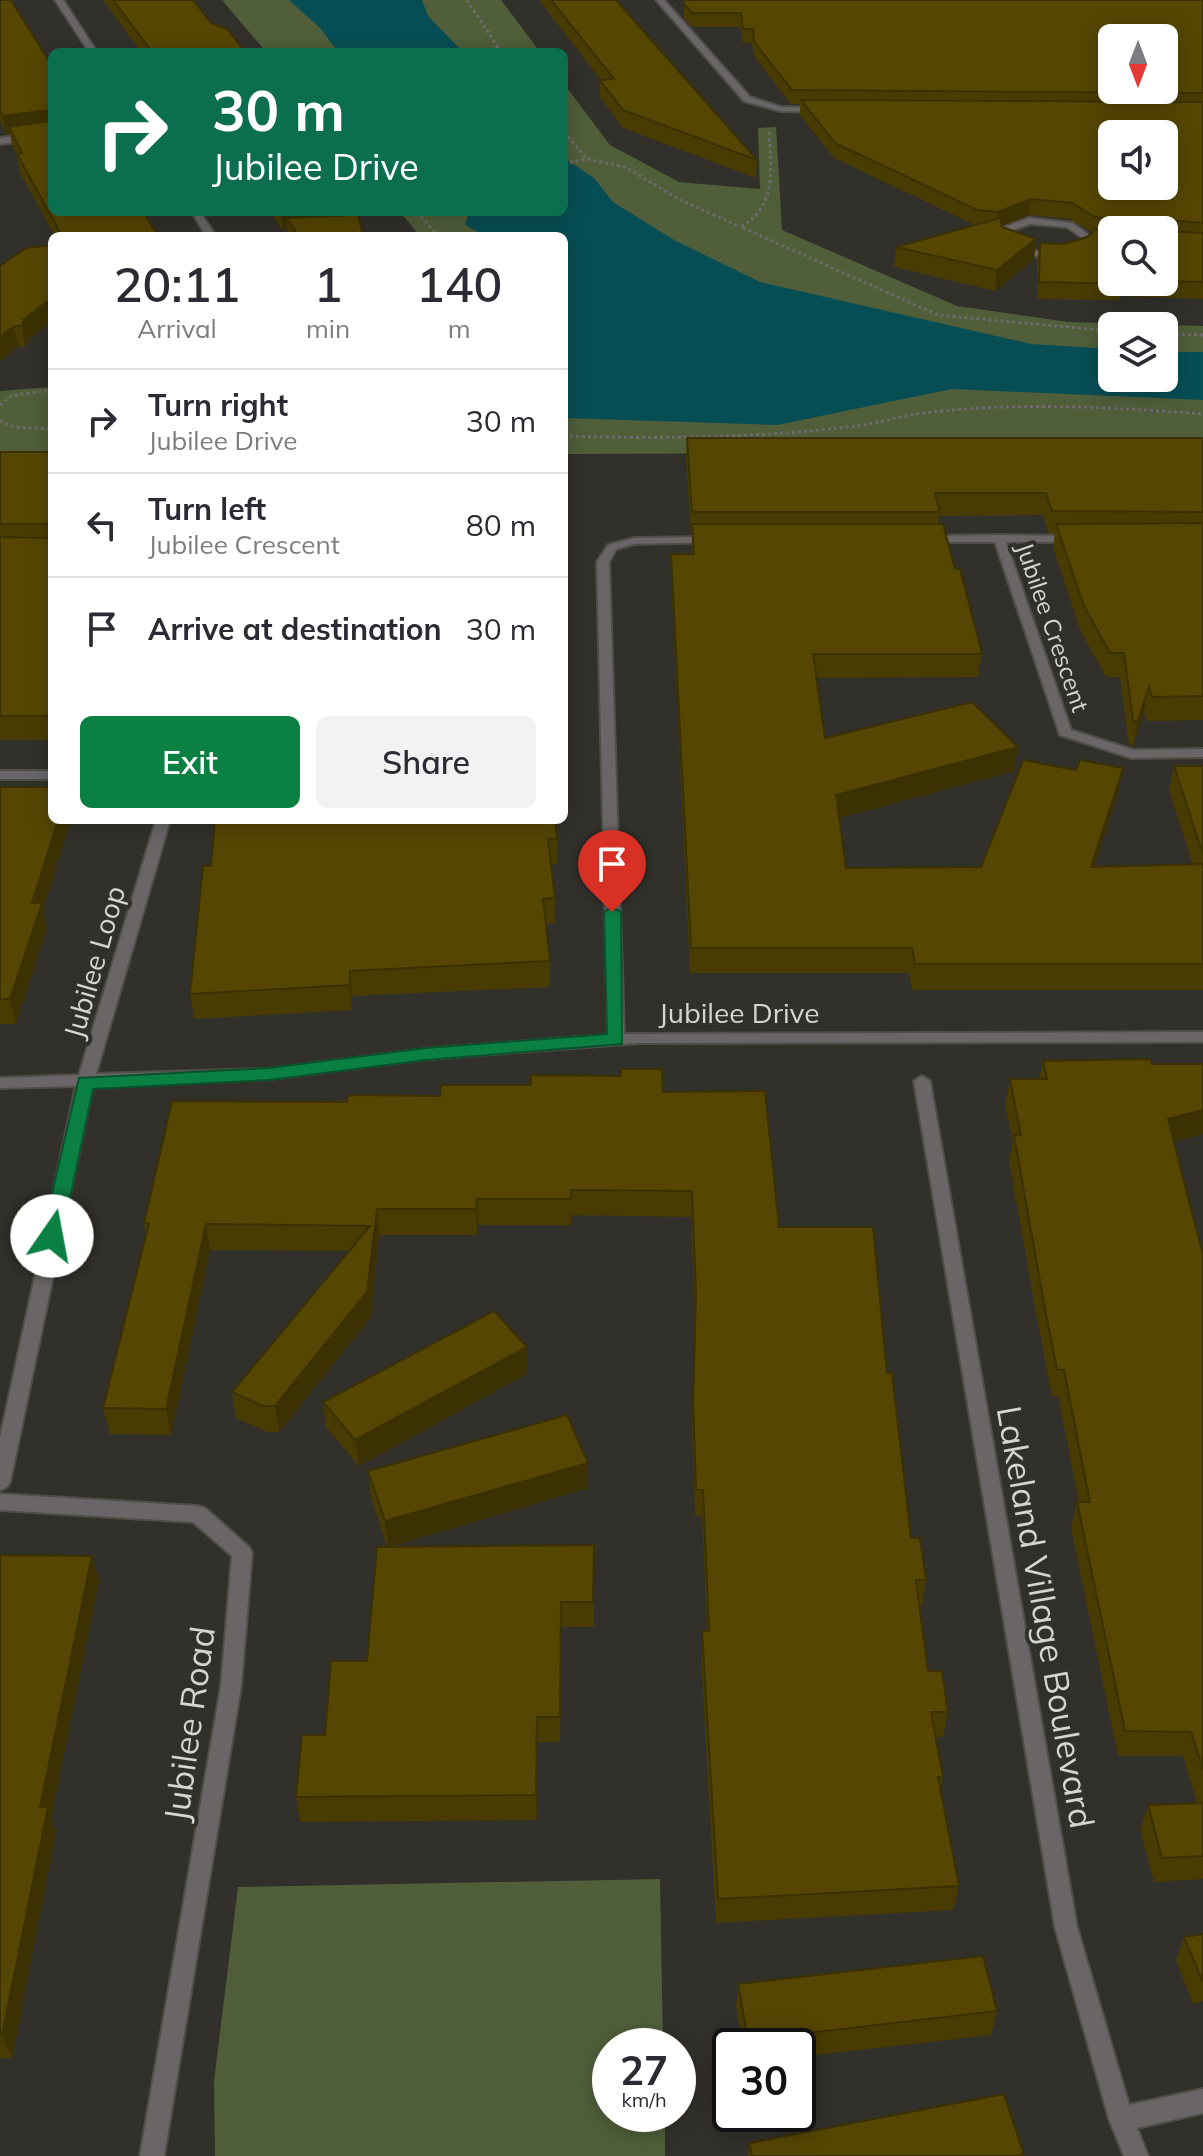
<!DOCTYPE html>
<style>
:root{--surface:#fff;--page:#f2f2f3;--text:#2b2b33;--muted:#7c7c81;--line:#e1e1e2;--accent:#0b8043}
body{margin:0;font-family:Mulish,sans-serif;background:var(--page);color:var(--text);height:100vh;display:flex;flex-direction:column;font-size:30px;white-space:nowrap}
*{box-sizing:border-box;margin:0}
p{font-size:26px;color:var(--muted)}
.icon{flex:none;width:44px;height:44px;fill:none;stroke:currentColor;stroke-width:2;stroke-linecap:round;stroke-linejoin:round}
.map{position:relative;flex:1;overflow:hidden}
.sheet{position:absolute;left:48px;top:232px;width:520px;height:592px;display:flex;flex-direction:column;background:var(--surface);border-radius:12px;box-shadow:0 4px 20px #0003}
.sheet>*{flex:none}
.banner{position:absolute;left:48px;top:48px;width:520px;height:168px;border-radius:12px;box-shadow:0 4px 20px #0003;background:#0b6e4f;color:#fff;overflow:hidden}
.needle{width:52px;rotate:180deg}
.fabs{position:absolute;left:1098px;top:24px;display:grid;gap:16px}
.fabs a{display:grid;place-items:center;width:80px;height:80px;border-radius:12px;background:var(--surface);box-shadow:0 4px 20px #0003;font-size:40px}
.speed{position:absolute;left:592px;top:2028px;display:flex;gap:16px;font-size:40px;font-weight:700;text-align:center}
.speed>*{display:grid;place-content:center;width:104px;height:104px;border-radius:50%;background:var(--surface);box-shadow:0 4px 20px #0003;line-height:1}
.speed small{font-size:20px;font-weight:400}
.speed .limit{border:4px solid #111;border-radius:12px;background:#fff;color:#111}
.pin{position:absolute;display:grid;place-items:center;width:68px;height:68px;color:#fff;margin:-82px -34px;border-radius:50% 50% 50% 0;rotate:-45deg;box-shadow:0 0 8px #0007}
.pin .icon{rotate:45deg}
.me{position:absolute;width:88px;margin:-44px;rotate:12deg;stroke-linejoin:round;filter:drop-shadow(0 0 6px #0008)}
.turn{display:flex;align-items:center;gap:28px;height:168px;padding:0 32px;font-size:36px}
.turn .icon{width:104px;height:104px;stroke-width:2.5}
.turn b{display:block;font-size:56px;line-height:68px}
.eta{display:flex;justify-content:space-evenly;align-items:center;height:136px;text-align:center}
.eta b{font-size:48px;font-weight:600;line-height:56px}
.button{display:flex;gap:16px;margin-top:auto;padding:16px 32px}
.button a{flex:1;height:92px;border-radius:12px;background:var(--accent);color:#fff;font-size:32px;font-weight:600;line-height:92px;text-align:center}
.button a+a{background:var(--page);color:var(--text)}
ul{padding:0;list-style:none}
li{display:flex;align-items:center;gap:24px;height:104px;padding:0 32px;border-top:2px solid var(--line)}
li div{flex:1}
li b{display:block;font-size:30px}
li em{font-style:normal}
.map>svg:first-child{display:block}
.green{fill:#505e3a;fill-rule:evenodd}
.water{fill:#074e54}
.lines{fill:none;stroke-linecap:round;stroke-linejoin:round}
.minor-casing{stroke:#504e49;stroke-width:4}
.path{stroke:#6d6b67;stroke-width:3;stroke-dasharray:3 3;stroke-linecap:butt}
.minor{fill:#6a6667;fill-rule:evenodd}
.wall{fill:#493c03;fill-rule:evenodd}
.shaded-wall{fill:#3c3103}
.building{fill:#554604;stroke:#3c3103;stroke-width:2;fill-rule:evenodd}
.route{fill:#0b8043;stroke:#07532c;stroke-width:2}
.labels{text-anchor:middle;dominant-baseline:central;stroke-width:8;stroke-linejoin:round;paint-order:stroke}
.far-street-label{font-size:24px;fill:#d6d5d1;stroke:#32302b}
.street-label{font-size:28px;fill:#d6d5d1;stroke:#32302b}
.near-street-label{font-size:34px;fill:#d6d5d1;stroke:#32302b}
</style>
<div class="map">
<svg width="1203" height="2156" viewBox="0 0 1203 2156">
<rect width="100%" height="100%" fill="#32302b"/>
<path class="green" d="M222,0H501L540,52H266Z
M564,84L610,145L679,182L760,189L758,128L776,127L782,230L957,306L1069,322L1203,326V452L564,454V236H420L400,212H564ZM1112,326H1164V378H1112Z
M52,387V453H0V391Z
M660,1879L663,2046H610V2114H665V2156H215L214,2081L238,1887Z"/>
<path class="water" d="M289,0H422L428,16L463,52H338L320,28Z
M564,158L594,178L613,202L674,240L760,282L1031,344L1112,349V378H1164V352H1203V400L952,389L777,425L564,418V236H486L465,225L469,212H564Z"/>
<g class="lines">
<g class="minor-casing">
<path id="minor" d="M55,0H63L97,52H89Z
M656,0H664L750,97L781,107L821,108L825,110L821,112L780,111L744,101Z
M52,131V137L0,144V138Z
M192,212H200L216,236H206Z
M1029,218L1072,223L1095,239C1072,268 1030,259 1001,244L999,229ZM1030,224L1067,227L1085,240C1066,262 1030,252 1008,241L1007,232Z
M999,535L1074,536L1080,539L1074,542H1006L1071,730L1133,750L1203,749V757L1132,758L1060,735L995,542H926L920,539L926,536Z
M710,537L714,538V542L634,544L616,549L609,562L624,1034L1203,1032V1042L639,1043L426,1059L269,1079L93,1085L10,1482L7,1487L0,1490V1438L76,1086L0,1088V1078L79,1075L156,820H170L96,1074L269,1069L426,1049L608,1035L597,562L608,545L634,538Z
M0,771H52V779H0Z
M922,1076L930,1081L1077,1927L1129,2105L1203,2089V2113L1137,2128L1148,2156H1124L1109,2119L1055,1927L914,1081Z
M0,1494L198,1506L205,1508L249,1547L252,1553L241,1686L164,2156H140L221,1686L232,1556L193,1522L0,1510Z"/>
</g>
<path class="path" d="M467,0L501,52
M564,132L587,159L625,167L680,200L741,227
M769,132C771,169 777,206 741,227L938,315L1112,331
M564,164L587,159
M417,212L438,236
M1164,334L1203,335
M0,405L11,396L52,390
M0,421L14,427L52,429
M564,436C661,439 760,438 857,426C879,423 900,416 923,413C1015,402 1110,407 1203,414"/>
<use href="#minor" class="minor"/>
</g>
<path class="wall" d="M0,0L158,236H55L20,173L17,155L12,145L10,134H6L0,121Z
M103,0H193L211,23L245,52H141Z
M539,0H616L757,160L756,178L623,128L600,97V80H601Z
M684,0H1203V299L1120,296L1119,300L1037,299V260L1040,243L1064,244L1087,237L1092,232L1069,219L1029,215L1002,226V227L1036,239L1034,259L995,291L894,267L896,247L975,225L834,158L800,115V104H791L754,56L752,43H743L740,27H692L684,18ZM1164,230V282H1112Z
M258,212H310L303,217L363,236H288L287,228L283,231L270,212L259,214Z
M52,245V321L28,340L25,347H18L0,266Z
M687,438H1203V720L1147,721L1144,711L1133,747L1129,745L1120,677H1106L1080,630L1053,547L1055,534H1049L1043,515L939,516L938,524L955,569L982,654L978,677L816,678L825,738L1014,771L839,818L846,868L981,867L1118,793L1094,867L1193,865L1169,790L1174,766H1203V990H912L909,973H690L671,577V554H692V535H691L686,460Z
M0,452H52V740H0Z
M0,787L43,910L47,928L16,1024H0Z
M557,839V863L551,864L555,898V923H546L550,961V987L352,996V1010L194,1019L190,994L211,866Z
M1043,1061L1152,1064H1203V1134L1174,1142L1203,1255V1879L1154,1882L1140,1830L1148,1805L1197,1803L1183,1756H1118L1071,1528L1077,1502H1079L1058,1396H1052L1038,1324L1009,1161L1013,1142L1005,1105L1010,1079H1039Z
M663,1092L779,1227L887,1373L911,1538L926,1580L922,1606H920L928,1671L948,1712L943,1737H936L943,1777L940,1790L959,1886L953,1910L716,1923L701,1656L702,1631H707L702,1516H695L692,1428L695,1319L691,1217L571,1215V1225H478L477,1235H379L370,1318L279,1432H267L236,1418L232,1392L349,1251L210,1250L171,1435L110,1434L103,1408L146,1235L144,1223L347,1102L440,1096Z
M527,1347L528,1373L359,1466L326,1427L323,1402Z
M588,1463V1488L389,1547L594,1545V1627H561L560,1742H538L537,1820L300,1822L296,1797L325,1735L367,1661L387,1547L371,1497L368,1471Z
M0,1555L92,1556L99,1581L51,1818L56,1832L12,2058H0Z
M1203,1934V2001L1193,2004L1176,1961L1184,1937Z
M738,1984L997,2011L991,2035L798,2057V2046H743L736,2007Z
M749,2143L1024,2154L1023,2156H748Z"/>
<path class="shaded-wall" d="M51,110L52,129L9,127L10,134H6L3,116Z
M1031,199L1029,215L996,228L998,212Z
M281,212H310L291,225L286,218L287,228L283,231Z
M1036,239L1034,259L995,291L997,270Z
M52,298V321L28,340L25,347L22,326L24,319Z
M14,326L18,347L0,361V337Z
M1149,687L1144,711L1133,747L1137,723Z
M1018,747L1014,771L834,819L836,795Z
M1123,768L1118,793L1086,892L1091,867Z
M58,820H71L43,910L47,928L16,1024L10,999L32,903Z
M350,971L352,996V1010L350,985Z
M1203,1110V1134L1162,1145L1168,1119Z
M477,1199L478,1225L477,1235L476,1209Z
M377,1209L379,1235L370,1318L279,1432L275,1406L367,1292Z
M206,1224L210,1250L171,1435L166,1409Z
M527,1347L528,1373L359,1466L355,1440Z
M588,1463V1488L388,1547L385,1521Z
M92,1556L99,1581L51,1818L56,1832L12,2058L2,2035L40,1807Z
M537,1717L538,1742L537,1820L536,1795Z"/>
<path class="building" d="M0,0H11L52,66V212H143L158,236H62L17,154L22,153L9,127L49,121L51,110L3,116L0,110Z
M113,0H193L211,23L227,29L245,52H152Z
M551,0H616L757,160L623,110L600,80L614,79Z
M684,0H1203V93L792,90L754,42L753,29H743L741,13H692L684,4ZM1112,38H1164V90H1112Z
M801,100L1203,102V223L1167,220L1165,231L1203,233V282L1164,281V230H1112V282H1122V284L1039,282L1040,243L1064,244L1087,237L1096,229L1114,230L1117,219L1095,217L1072,203L1031,199L998,212L977,210L835,143ZM1112,134H1164V186H1112Z
M358,215L363,236H299L286,218Z
M1000,218L1002,227L1036,239L997,270L896,247Z
M52,245V298L24,319L22,326H14L0,337V266L26,248Z
M687,438H1203V512L1052,511L1046,493H935L940,512H692Z
M0,452H52V716H0V537L48,538L51,527L48,524H0Z
M1203,523V696L1152,697L1149,687L1137,723L1133,721L1124,653H1110L1084,606L1056,524Z
M692,524H943L955,569H960L982,654H813L825,738L972,702L1018,747L836,795L846,868L981,867L1023,760L1076,770L1080,760L1123,768L1091,867L1203,864V964H915L912,948H691L671,554H694Z
M1174,766H1203V855Z
M0,787H52V820H58L32,903H42L10,999H0Z
M215,820H555L557,839H548L555,898L543,899L550,961L350,971V985L190,994L203,866H211Z
M1150,1059L1152,1064H1203V1110L1168,1119L1203,1255V1769L1191,1732L1125,1731L1077,1502H1090L1064,1370H1057L1043,1298L1014,1135H1021L1010,1079H1047L1043,1061Z
M621,1069H662L663,1092L765,1091L779,1227H873L887,1373H892L911,1538H920L926,1580H916L928,1671H942L948,1712H931L943,1777H938L959,1886L718,1899L702,1631H709L703,1490H696L693,1402L696,1293L692,1191L571,1190V1199H477L476,1209H377L367,1292L275,1406H263L232,1392L370,1226L206,1224L166,1409L103,1408L149,1223H144L172,1101L347,1102L348,1095L440,1096L441,1085H531V1075L621,1076Z
M494,1311L527,1347L355,1440L323,1402Z
M567,1415L588,1463L385,1521L368,1471Z
M594,1545L593,1602H561L560,1717H537L536,1795L296,1797L302,1735H325L331,1661H367L377,1547Z
M0,1555L92,1556L40,1807H48L2,2035H0Z
M1203,1803V1856L1162,1858L1148,1805Z
M1203,1934V1980H1202L1184,1937Z
M983,1956L997,2011L748,2040L738,1984Z
M1004,2094L1024,2154L1015,2156H752L749,2143Z"/>
<path class="route" d="M612,907L621,912L622,1044L426,1060L269,1080L93,1089L62,1236L59,1241H45L42,1236L79,1078L269,1068L426,1048L607,1034L604,912Z"/>
<g class="labels">
<g class="far-street-label">
<text transform="translate(1053 627) rotate(71)">Jubilee Crescent</text>
</g>
<g class="street-label">
<text transform="translate(94 962) rotate(-74)">Jubilee Loop</text>
<text x="739" y="1012">Jubilee Drive</text>
</g>
<g class="near-street-label">
<text transform="translate(1046 1617) rotate(80)">Lakeland Village Boulevard</text>
<text transform="translate(189 1724) rotate(-82)">Jubilee Road</text>
</g>
</g>
</svg>
<div class="fabs">
<a><svg class="needle" viewBox="-14 -14 28 28"><path d="M0-13l5 13h-10z" fill="#e53935"/><path d="M0 13l5-13h-10z" fill="#7c7c81"/></svg></a>
<a><svg class="icon" aria-label="sound" viewBox="0 0 24 24"><path d="M4 9h4l5-4v14l-5-4H4zM17 9q2 3 0 6"/></svg></a>
<a><svg class="icon" aria-label="search" viewBox="0 0 24 24"><circle cx="10" cy="10" r="6"/><path d="M15 15l6 6"/></svg></a>
<a><svg class="icon" aria-label="layers" viewBox="0 0 24 24"><path d="M12 4l9 5-9 5-9-5zM3 14l9 5 9-5"/></svg></a>
</div>
<div class="speed"><div>27<small>km/h</small></div><div class="limit">30</div></div>
<div class="pin" style="left:612px;top:912px;background:#d93025"><svg class="icon" aria-label="arrive" viewBox="0 0 24 24"><path d="M6 21V4h12l-3 4 3 4H6"/></svg></div>
<svg class="me" style="left:52px;top:1236px" viewBox="-20 -20 40 40"><circle r="19" fill="#fff"/><path d="M0-13L10 11 0 6-10 11z" fill="#0b8043"/></svg>
<div class="banner">
<div class="turn"><svg class="icon" aria-label="right" viewBox="0 0 24 24"><path d="M7 20v-9h11M14 6l5 5-5 5"/></svg><div><b>30 m</b>Jubilee Drive</div></div>
</div>
<section class="sheet">
<div class="eta">
<div><b>20:11</b><p>Arrival</p></div>
<div><b>1</b><p>min</p></div>
<div><b>140</b><p>m</p></div>
</div>
<ul>
<li><svg class="icon" aria-label="right" viewBox="0 0 24 24"><path d="M7 20v-9h11M14 6l5 5-5 5"/></svg><div><b>Turn right</b><p>Jubilee Drive</p></div><em>30 m</em></li>
<li><svg class="icon" aria-label="left" viewBox="0 0 24 24"><path d="M17 20v-9H6M10 6l-5 5 5 5"/></svg><div><b>Turn left</b><p>Jubilee Crescent</p></div><em>80 m</em></li>
<li><svg class="icon" aria-label="arrive" viewBox="0 0 24 24"><path d="M6 21V4h12l-3 4 3 4H6"/></svg><div><b>Arrive at destination</b></div><em>30 m</em></li>
</ul>
<div class="button"><a>Exit</a><a>Share</a></div>
</section>
</div>
